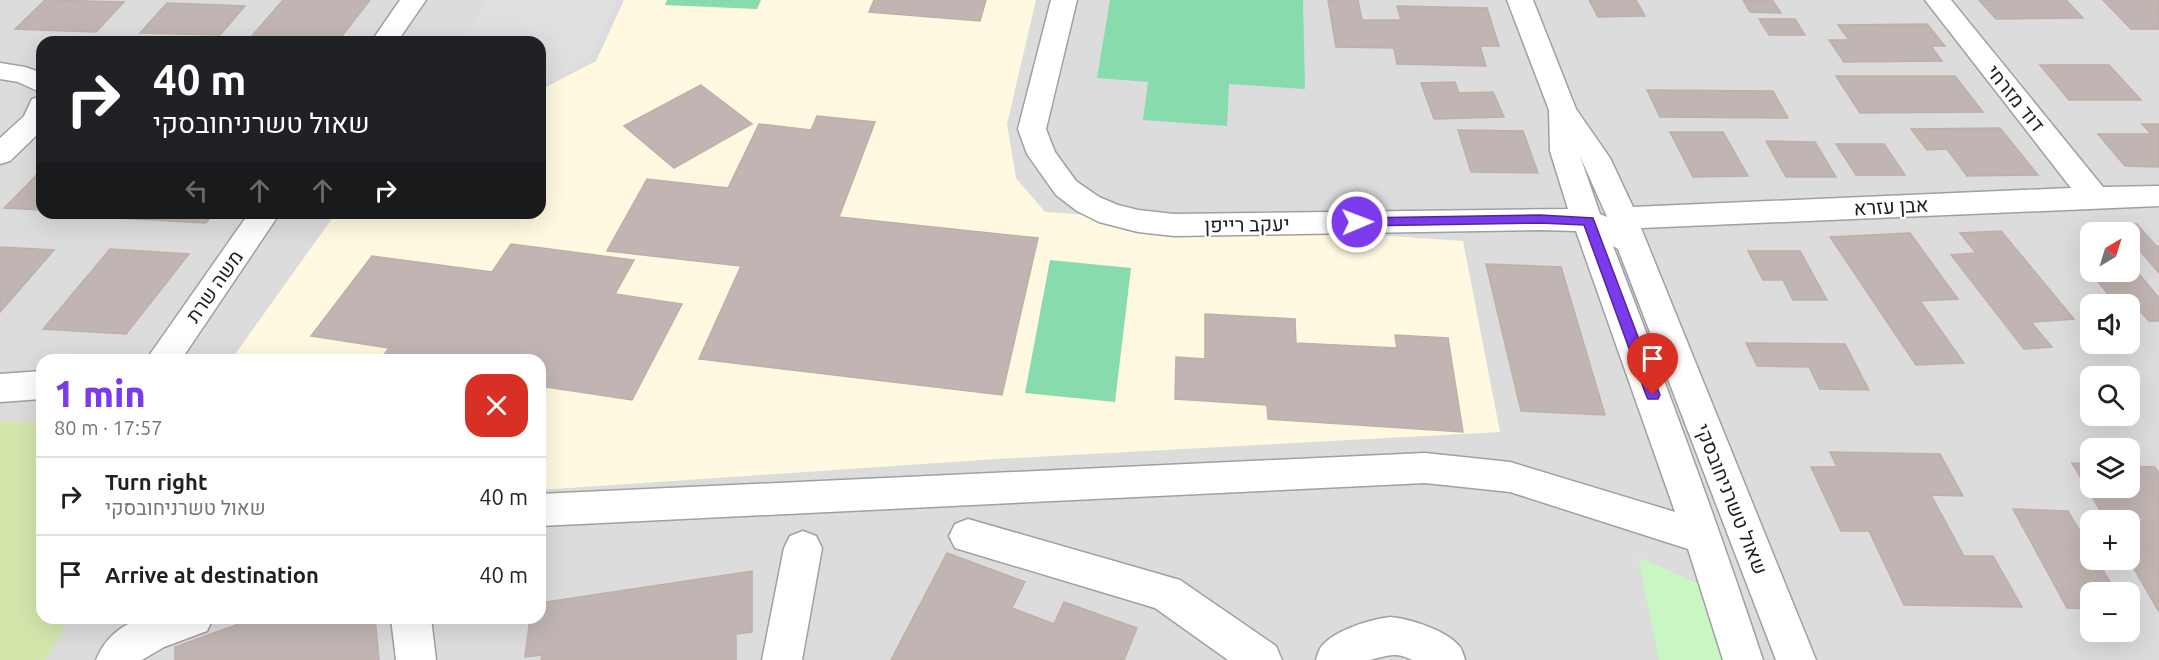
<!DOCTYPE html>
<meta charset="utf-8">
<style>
:root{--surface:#fff;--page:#f6f6f6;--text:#202124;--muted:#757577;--line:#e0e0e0;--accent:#7c3aed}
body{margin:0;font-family:Ubuntu,Heebo,sans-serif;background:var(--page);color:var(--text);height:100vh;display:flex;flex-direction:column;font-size:22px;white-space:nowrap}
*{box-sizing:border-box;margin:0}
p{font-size:20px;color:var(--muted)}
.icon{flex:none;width:33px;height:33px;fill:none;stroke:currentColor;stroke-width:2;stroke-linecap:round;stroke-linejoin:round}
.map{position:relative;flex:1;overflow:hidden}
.details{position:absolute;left:36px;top:354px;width:510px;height:270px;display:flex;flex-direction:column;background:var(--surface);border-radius:18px;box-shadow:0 6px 24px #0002}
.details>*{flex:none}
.top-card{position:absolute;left:36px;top:36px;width:510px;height:183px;border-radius:18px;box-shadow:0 6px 24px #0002;background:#202124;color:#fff;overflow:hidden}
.needle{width:39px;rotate:38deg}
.tools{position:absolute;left:2080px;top:222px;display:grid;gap:12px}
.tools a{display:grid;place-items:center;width:60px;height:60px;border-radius:12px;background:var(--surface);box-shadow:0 6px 24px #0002;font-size:30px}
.pin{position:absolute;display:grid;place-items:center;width:51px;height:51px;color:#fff;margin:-62px -26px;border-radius:50% 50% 50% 0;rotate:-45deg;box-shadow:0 0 6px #0007}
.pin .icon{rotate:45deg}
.me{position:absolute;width:66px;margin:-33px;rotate:89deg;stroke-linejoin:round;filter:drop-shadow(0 0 4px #0008)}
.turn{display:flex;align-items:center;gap:21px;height:126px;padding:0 18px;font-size:27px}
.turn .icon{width:78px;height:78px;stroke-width:2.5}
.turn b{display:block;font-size:42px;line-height:51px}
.lanes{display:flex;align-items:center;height:57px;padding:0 18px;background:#0003;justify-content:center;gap:30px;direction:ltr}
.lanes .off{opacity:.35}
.round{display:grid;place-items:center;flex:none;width:63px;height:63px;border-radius:18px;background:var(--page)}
.summary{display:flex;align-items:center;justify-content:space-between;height:102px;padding:0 18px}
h1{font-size:36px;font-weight:800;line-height:45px;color:var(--accent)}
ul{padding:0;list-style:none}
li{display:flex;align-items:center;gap:18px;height:78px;padding:0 18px;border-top:2px solid var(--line)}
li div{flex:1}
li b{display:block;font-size:22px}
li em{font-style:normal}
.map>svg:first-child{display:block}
.residential{fill:#dddcdc;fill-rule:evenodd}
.education{fill:#fef9e0}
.grass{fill:#d3e7ad}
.park{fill:#c8f7c4}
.pitch{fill:#87dbad}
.parking{fill:#dfdfdf}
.building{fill:#c0b5b2;stroke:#c0afa8;stroke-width:1.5}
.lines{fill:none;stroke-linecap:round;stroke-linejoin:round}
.minor-casing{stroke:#a0a0a0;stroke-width:3}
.minor{fill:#fff;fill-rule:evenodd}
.route{fill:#7c3aed;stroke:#51269a;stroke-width:1.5}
.labels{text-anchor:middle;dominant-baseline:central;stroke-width:4.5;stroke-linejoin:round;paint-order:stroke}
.street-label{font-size:20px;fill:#1f1f1f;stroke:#fff}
</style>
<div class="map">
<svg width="2159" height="660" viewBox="0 0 2159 660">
<rect width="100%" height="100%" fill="#efeae5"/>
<path class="residential" d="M0,0H2159V660H0ZM42,42H540V213H42ZM2091,232H2130V272H2091ZM2091,304H2130V344H2091ZM42,360H540V618H42ZM2091,376H2130V416H2091ZM2091,448H2130V488H2091ZM2091,520H2130V560H2091ZM2091,592H2130V632H2091Z"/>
<path class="education" d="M624,0H1036L1007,124L1016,178L1045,212L1463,241L1500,432L996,459L540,490V360H231L336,213H540V90L596,61Z"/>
<path class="grass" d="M0,421L42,423V618H70L45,660H0Z"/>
<path class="park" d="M1638,557L1702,585L1730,660H1659Z"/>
<path class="pitch" d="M667,0H761L757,9L665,5Z
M1110,0H1303L1305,89L1229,84L1227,126L1143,120L1148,82L1097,78Z
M1050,260L1131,268L1115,402L1025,393Z"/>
<path class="parking" d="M487,0H617L593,52L564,77L540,86V42H462Z"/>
<path class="building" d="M45,0H46L124,2L96,32L15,29Z
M283,0H370L338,41L251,37Z
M874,0H986L980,21L869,12Z
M1328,0H1358L1362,20H1401L1397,6L1487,8L1499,46H1480L1486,66L1397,64L1394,48L1336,47Z
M1589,0H1636L1645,16L1598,17Z
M1743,0L1773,1L1781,13L1750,12Z
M1979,0H2066L2083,18L1996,19Z
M2103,0H2159V14H2157L2159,17V29H2131Z
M167,3L245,6L220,35L140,33Z
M1759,19H1795L1805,35H1769Z
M1927,24L1945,46H1931L1942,61L1844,62L1829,40H1849L1838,25Z
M2040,65H2109L2141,100H2069Z
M1836,76H1955L1983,112L1860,113Z
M1455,82L1459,93L1493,92L1504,117L1434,119L1421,83Z
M701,85L752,124L674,168L624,126Z
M1647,90L1773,91L1788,118L1660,117Z
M817,116L875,122L839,217L1038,238L1002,395L699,359L741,266L607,251L647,179L728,188L759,124L811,130Z
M2142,124H2159V167L2125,166L2098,134H2151Z
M2000,128L2038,175L1967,176L1947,149L1927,150L1911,129Z
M1458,130L1523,131L1538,173L1471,172Z
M1670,132H1723L1748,176L1693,177Z
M1766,141L1815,142L1836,177H1786Z
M1836,144H1884L1905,175H1856Z
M42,169V210L4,208L27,185Z
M121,213H214L206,223L117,218Z
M2117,224H2137L2156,246H2159V273L2130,239V232H2124Z
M2001,231L2074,319L2031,322L2052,347L2024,349L1951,255L1976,253L1960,233Z
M1910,233L1958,299L1920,301L1964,363L1916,365L1830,237Z
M511,244L634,260L615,294L682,304L632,400L540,386V360H380L389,348L311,336L372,256L492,272Z
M0,247L54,250L0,312Z
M110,249L189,254L126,334L43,329Z
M1748,251H1800L1827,300H1793L1783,280H1763Z
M2130,263L2159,298V321H2149L2138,309H2130V304H2116L2087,268H2091V272H2130Z
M1486,264L1561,267L1605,415L1521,411Z
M1205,314L1295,319L1296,343L1397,348L1395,335L1448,338L1463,432L1268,419L1267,405L1175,399L1176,357L1205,359Z
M1746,343L1845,344L1869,390L1820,389L1809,367L1757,366Z
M1830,452L1940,454L1963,496L1931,495L1964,556H1993L2022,607L1904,605L1869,531H1841L1811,467H1837Z
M2072,463L2091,464V488H2130V466L2155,467L2159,474V612L2129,560L2130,520H2106Z
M2013,509L2068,511L2091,550V560H2097L2116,592H2091V609L2067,608Z
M947,553L1025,582L1012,608L1054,624L1064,602L1137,628L1124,660H891Z
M752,571V632L736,634V660H541L542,655L525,657L530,618H540V603Z
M255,618H375L379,660H175V647Z"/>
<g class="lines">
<g class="minor-casing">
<path id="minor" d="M400,0H426L397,42H371Z
M1051,0H1077L1046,129L1055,152L1076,181L1099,197L1118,205L1138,210L1174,214L1568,209L1550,151L1549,110L1507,0H1533L1576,109L1610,158L1633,207L2071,188L1925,0H1951L2103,187L2159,186V206L1641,228L1816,660H1776L1618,249L1613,246C1666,383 1717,521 1763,660H1723L1688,549L1510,492L1425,483L540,526V494L1425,453L1510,462L1675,512L1576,231L1540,230L1174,236L1138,232L1099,222L1077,211L1056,195L1027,154L1018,129ZM1580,156L1607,217L1600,214Z
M0,63L25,67L42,73V93L18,82L0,79Z
M42,96V130L10,161L0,164V138L24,116L32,99Z
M249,213H280L181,360H146Z
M42,371V399L0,402V374Z
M968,519L1180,580L1276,646L1282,660H1228L1155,608L955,548L949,536L955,524Z
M803,531L816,536L822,548L802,660H762L784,548L790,536Z
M1391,617C1410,619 1447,630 1460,647C1462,650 1464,656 1465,660H1412C1397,651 1385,656 1370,660C1356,660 1330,660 1316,660C1317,656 1319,650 1321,647C1334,630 1371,619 1391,617Z
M141,618H213L207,631L164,647L142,660H96C105,638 119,627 141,618Z
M391,618H431L436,660H396Z"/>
</g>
<use href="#minor" class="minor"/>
</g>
<path class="route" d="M1540,215L1593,218L1660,395L1658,399H1648L1646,395L1584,225L1540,223L1357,226L1351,222L1357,218Z"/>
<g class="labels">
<g class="street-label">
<text transform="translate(2016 98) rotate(51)">דוד מזרחי</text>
<text transform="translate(1891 206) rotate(-3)">אבן עזרא</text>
<text transform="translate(1247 224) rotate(-1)">יעקב רייפן</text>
<text transform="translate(214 286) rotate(-55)">משה שרת</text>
<text transform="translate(1732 499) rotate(68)">שאול טשרניחובסקי</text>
</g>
</g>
</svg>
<div class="tools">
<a><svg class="needle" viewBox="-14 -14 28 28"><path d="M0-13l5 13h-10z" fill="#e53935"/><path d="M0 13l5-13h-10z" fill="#757577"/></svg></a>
<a><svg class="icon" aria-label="sound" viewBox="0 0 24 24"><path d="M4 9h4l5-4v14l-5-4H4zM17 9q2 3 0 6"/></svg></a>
<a><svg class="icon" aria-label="search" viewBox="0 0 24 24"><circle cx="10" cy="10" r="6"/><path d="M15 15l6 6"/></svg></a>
<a><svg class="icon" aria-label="layers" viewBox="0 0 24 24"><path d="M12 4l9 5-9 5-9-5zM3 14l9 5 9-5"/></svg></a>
<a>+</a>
<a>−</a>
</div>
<div class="pin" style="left:1653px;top:395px;background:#d93025"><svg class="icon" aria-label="arrive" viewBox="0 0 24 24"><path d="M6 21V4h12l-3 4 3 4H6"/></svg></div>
<svg class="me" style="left:1357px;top:222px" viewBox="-20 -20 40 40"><circle r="17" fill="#7c3aed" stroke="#fff" stroke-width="3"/><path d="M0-11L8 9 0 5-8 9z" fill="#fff"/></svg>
<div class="top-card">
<div class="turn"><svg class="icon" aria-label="right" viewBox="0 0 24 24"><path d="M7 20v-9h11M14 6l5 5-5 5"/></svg><div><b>40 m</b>שאול טשרניחובסקי</div></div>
<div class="lanes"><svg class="icon off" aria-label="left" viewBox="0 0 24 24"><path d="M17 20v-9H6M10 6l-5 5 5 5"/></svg><svg class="icon off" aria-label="ahead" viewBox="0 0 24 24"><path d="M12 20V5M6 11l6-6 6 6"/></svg><svg class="icon off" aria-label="ahead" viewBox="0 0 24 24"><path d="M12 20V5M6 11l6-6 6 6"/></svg><svg class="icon" aria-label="right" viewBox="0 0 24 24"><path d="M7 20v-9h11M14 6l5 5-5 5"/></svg></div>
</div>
<section class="details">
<div class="summary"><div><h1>1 min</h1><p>80 m · 17:57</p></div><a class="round" style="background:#d93025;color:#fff"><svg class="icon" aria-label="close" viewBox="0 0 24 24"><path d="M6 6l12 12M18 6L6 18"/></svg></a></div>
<ul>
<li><svg class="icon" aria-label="right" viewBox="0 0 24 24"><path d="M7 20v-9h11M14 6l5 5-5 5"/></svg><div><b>Turn right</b><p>שאול טשרניחובסקי</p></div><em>40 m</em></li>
<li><svg class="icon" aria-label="arrive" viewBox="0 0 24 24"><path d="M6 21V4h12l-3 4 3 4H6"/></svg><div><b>Arrive at destination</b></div><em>40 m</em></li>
</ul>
</section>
</div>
